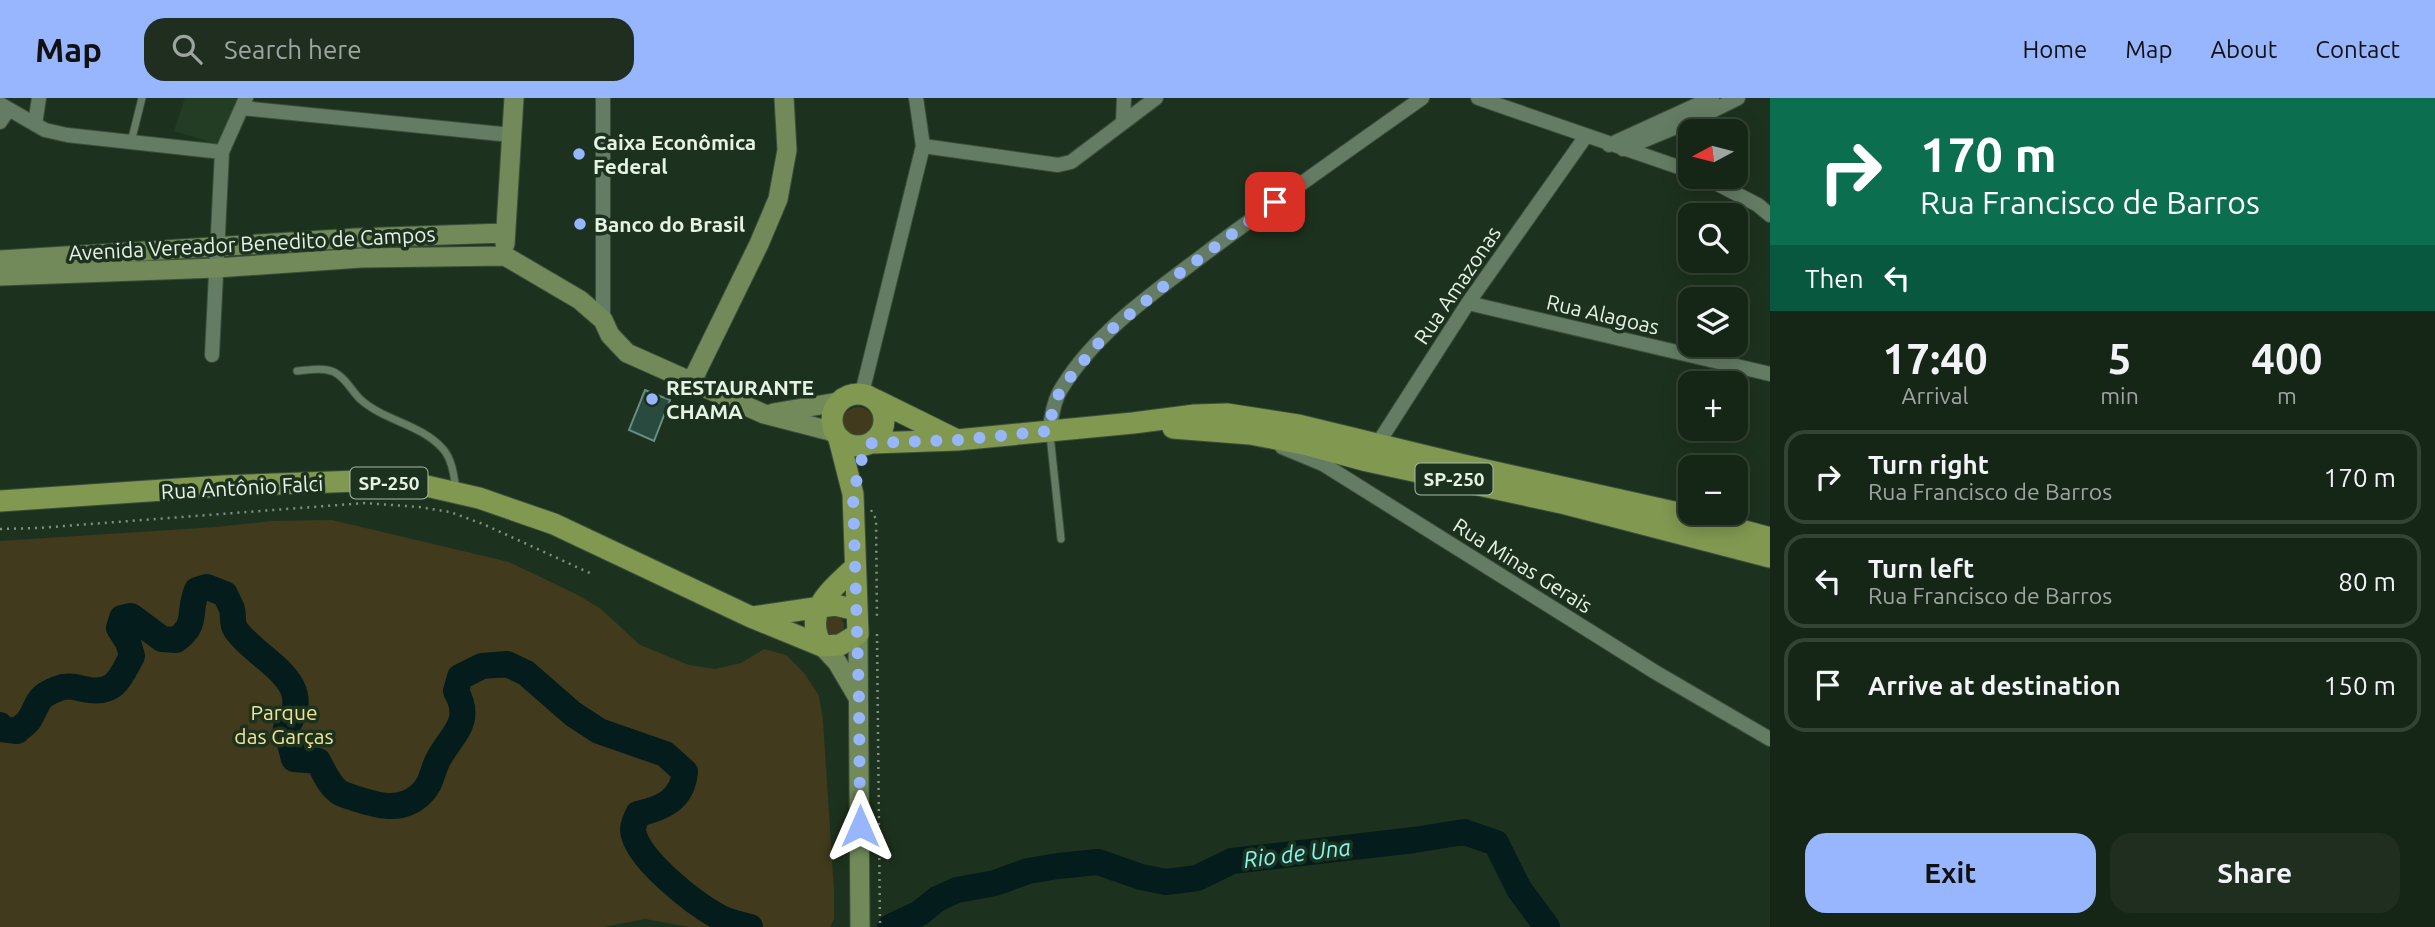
<!DOCTYPE html>
<meta charset="utf-8">
<style>
:root{--surface:#162616;--page:#1f2e1f;--text:#f1f3f6;--muted:#9ea5a1;--line:#354335;--accent:#97b6fd}
body{margin:0;font-family:Ubuntu,sans-serif;background:var(--page);color:var(--text);height:100vh;display:flex;flex-direction:column;font-size:26px;white-space:nowrap}
*{box-sizing:border-box;margin:0}
p{font-size:23px;color:var(--muted)}
.icon{flex:none;width:38px;height:38px;fill:none;stroke:currentColor;stroke-width:2;stroke-linecap:round;stroke-linejoin:round}
.map{position:relative;flex:1;overflow:hidden}
.details{display:flex;flex-direction:column;background:var(--surface);width:665px}
.details>*{flex:none}
.hud{background:#0b6e4f;color:#fff;overflow:hidden}
.needle{width:46px;rotate:263deg}
.tools{position:absolute;left:1678px;top:21px;display:grid;gap:14px}
.tools a{display:grid;place-items:center;width:70px;height:70px;border-radius:14px;background:var(--surface);box-shadow:0 4px 18px #0003,0 0 0 2px var(--line);font-size:35px}
.pin{position:absolute;display:grid;place-items:center;width:60px;height:60px;color:#fff;margin:-30px;border-radius:14px;box-shadow:0 4px 10px #0006}
.me{position:absolute;width:77px;margin:-38px;rotate:0deg;stroke-linejoin:round;filter:drop-shadow(0 0 5px #0008)}
.turn{display:flex;align-items:center;gap:24px;height:147px;padding:0 35px;font-size:32px}
.turn .icon{width:91px;height:91px;stroke-width:2.5}
.turn b{display:block;font-size:49px;line-height:60px}
.then{display:flex;align-items:center;height:66px;padding:0 35px;background:#0003;gap:14px;font-size:26px}
.eta{display:flex;justify-content:space-evenly;align-items:center;height:119px;text-align:center}
.eta b{font-size:42px;font-weight:600;line-height:49px}
.cta{display:flex;gap:14px;margin-top:auto;padding:14px 35px}
.cta a{flex:1;height:80px;border-radius:21px;background:var(--accent);color:#111;font-size:28px;font-weight:600;line-height:80px;text-align:center}
.cta a+a{background:var(--page);color:var(--text)}
ul{padding:0;list-style:none}
li{display:flex;align-items:center;gap:21px;height:94px;margin:0 14px 10px;padding:0 21px;border:4px solid var(--line);border-radius:21px}
li div{flex:1}
li b{display:block;font-size:26px}
li em{font-style:normal}
header{display:flex;align-items:center;gap:42px;box-sizing:border-box;height:98px;padding:0 35px;background:var(--accent);color:#111}
header strong{font-size:33px}
nav{display:flex;gap:38px;margin-inline-start:auto;font-size:24px}
.search{width:490px;height:63px;background:var(--page);display:flex;align-items:center;gap:18px;box-sizing:border-box;padding:0 24px;border-radius:21px;color:var(--muted);font-size:26px}
main{display:flex;flex:1;min-height:0}
.map>svg:first-child{display:block}
.built{fill:#223d23}
.green{fill:#413a1c}
.lines{fill:none;stroke-linecap:round;stroke-linejoin:round}
.river{stroke:#041c1b;stroke-width:26}
.building{fill:#294b3f;stroke:#698d80;stroke-width:2}
.lane-casing{stroke:#3c4e3c;stroke-width:9}
.street-casing{stroke:#3c4e3c;stroke-width:16}
.secondary-casing{stroke:#3c4e3c;stroke-width:21}
.primary-casing{stroke:#3c4e3c;stroke-width:23}
.path{stroke:#809180;stroke-width:2.5;stroke-dasharray:2 5;stroke-linecap:butt}
.lane{stroke:#647c64;stroke-width:7}
.street{stroke:#647c64;stroke-width:14}
.secondary{stroke:#728a5a;stroke-width:19}
.primary{stroke:#809850;stroke-width:21}
.route{stroke:#97b6fd;stroke-width:12;stroke-dasharray:0 21.6}
.poi-dot{fill:#97b6fd;stroke:#1d321e;stroke-width:2.5}
.labels{text-anchor:middle;dominant-baseline:central;stroke-width:7;stroke-linejoin:round;paint-order:stroke}
.shield{fill:#1d321e;stroke:#a9b8a9;stroke-width:2}
.shield-label{font-size:19px;font-weight:bold;fill:#e5f2e5}
.poi-label{font-size:21px;font-weight:bold;fill:#e5f2e5;stroke:#1d321e;text-anchor:start}
.street-label{font-size:21px;fill:#e5f2e5;stroke:#1d321e}
.park-label{font-size:21px;fill:#f5e28f;stroke:#1d321e}
.water-label{font-size:23px;font-style:italic;fill:#84f6f3;stroke:#1d321e}
</style>
<header>
<strong>Map</strong>
<div class="search"><svg class="icon" aria-label="search" viewBox="0 0 24 24"><circle cx="10" cy="10" r="6"/><path d="M15 15l6 6"/></svg>Search here</div>
<nav><a>Home</a><a>Map</a><a>About</a><a>Contact</a></nav>
</header>
<main>
<div class="map">
<svg width="1770" height="829" viewBox="0 0 1770 829">
<rect width="100%" height="100%" fill="#1d321e"/>
<path class="built" d="M185,0H239L221,47L174,33Z"/>
<path class="green" d="M842 325a16 16 0 1 1 32 0a16 16 0 1 1-32 0Z
M332,422L509,464L578,497L601,511L640,547L689,567L715,571L741,565L764,551L786,557L805,576L819,598L823,623L834,793V821L830,829H689L645,821L603,829H0V443L216,429L272,423Z
M830,516L839,518L844,525V533L833,542L819,526L821,522Z"/>
<g class="lines">
<path class="river" d="M0,627L2,631L17,633C20,630 26,626 29,622C39,607 35,599 57,591C69,586 77,590 89,592C116,596 121,578 132,558L128,544L119,530L122,520L131,518L162,541L176,542C199,525 187,516 197,492L207,489L225,496C227,501 230,506 232,511C234,518 231,525 236,532C259,564 319,583 286,630L294,661L318,663C324,674 329,687 339,694C343,697 349,698 354,700C376,707 400,715 420,697C433,685 431,674 439,660C453,635 473,624 456,593L460,579L482,568L507,566L526,575L573,616L599,633L665,656L685,674C682,702 663,710 638,716C636,721 633,726 633,732C635,760 695,806 719,819C728,824 740,826 750,829
M890,829L920,815L937,801L957,792L995,785L1028,773L1058,768L1098,764L1141,779L1166,784L1197,780L1232,763L1414,742L1464,734L1496,745L1519,791L1547,829"/>
</g>
<path class="building" d="M645,292L670,302L654,343L629,332Z"/>
<g class="lines">
<g class="lane-casing">
<path id="lane" d="M131,44L142,0
M297,273C309,272 323,269 334,274C346,280 351,292 360,301C384,323 421,326 443,351C452,361 454,378 456,391
M1050,337L1061,441"/>
</g>
<g class="street-casing">
<path id="street" d="M603,0V222
M1478,0L1690,73
M0,6L45,32L67,37L222,54
M242,10L511,37
M0,24L8,12
M1123,24L1124,0
M35,26L39,0
M1609,47L1712,0
M923,48L1058,67L1071,64L1156,0
M1623,51L1700,19L1738,0
M1704,79L1758,107L1770,117
M1468,205L1770,276
M212,257L222,54L246,0
M862,295L923,48L916,0
M1049,333C1052,317 1054,301 1063,288C1097,233 1156,193 1206,155C1277,102 1350,51 1422,0
M1282,349L1323,366L1655,574L1770,641
M1373,353L1468,205L1586,38"/>
</g>
<g class="secondary-casing">
<path id="secondary" d="M505,146L514,0
M505,158L580,202L603,222L610,237L627,255L764,316L834,334
M0,162L356,140L505,135
M0,178L216,170L361,160L505,158
M692,283L759,146L778,101L787,52L784,0
M773,315L838,304
M858,536L860,829
M822,548L837,564L857,598"/>
</g>
<g class="primary-casing">
<path id="primary" d="M832 322a26 26 0 1 1 52 0a26 26 0 1 1-52 0Z
M876,302L955,341
M1173,330L1250,336L1308,347L1367,363L1566,406L1770,459
M872,345L957,342L1133,325L1195,317L1227,316L1298,327L1459,366L1683,416L1770,440
M0,403L223,388L359,383L422,387L479,400L554,426L751,519L822,548L840,547L858,536L853,396L839,341
M753,519L835,507L856,512
M822,548C802,513 831,492 855,469"/>
</g>
<path class="path" d="M871,412L876,421L877,522
M0,431L38,430L365,405L419,409L450,414L483,426L592,476
M877,536L880,829"/>
<use href="#lane" class="lane"/>
<use href="#street" class="street"/>
<use href="#secondary" class="secondary"/>
<use href="#primary" class="primary"/>
</g>
<g class="lines">
<path class="route" d="M860,728L859,602L853,397L865,348L872,345L957,342L1049,333L1053,309L1062,289L1107,235L1176,178L1275,104"/>
</g>
<g class="poi-dot">
<circle cx="579" cy="56" r="7"/>
<circle cx="580" cy="126" r="7"/>
<circle cx="652" cy="301" r="7"/>
</g>
<g class="labels">
<g class="shield">
<rect x="1415.5" y="365.5" width="77" height="31" rx="5"/>
<rect x="350.5" y="369.5" width="77" height="31" rx="5"/>
</g>
<g class="shield-label">
<text x="1454" y="381">SP-250</text>
<text x="389" y="385">SP-250</text>
</g>
<g class="poi-label">
<text x="593" y="44">Caixa Econômica<tspan x="593" dy="24">Federal</tspan></text>
<text x="594" y="126">Banco do Brasil</text>
<text x="666" y="289">RESTAURANTE<tspan x="666" dy="24">CHAMA</tspan></text>
</g>
<g class="street-label">
<text transform="translate(252 145) rotate(-3)">Avenida Vereador Benedito de Campos</text>
<text transform="translate(1457 187) rotate(-56)">Rua Amazonas</text>
<text transform="translate(1603 216) rotate(13)">Rua Alagoas</text>
<text transform="translate(242 389) rotate(-3)">Rua Antônio Falci</text>
<text transform="translate(1523 467) rotate(32)">Rua Minas Gerais</text>
</g>
<g class="park-label">
<text x="284" y="614">Parque<tspan x="284" dy="24">das Garças</tspan></text>
</g>
<g class="water-label">
<text transform="translate(1297 755) rotate(-7)">Rio de Una</text>
</g>
</g>
</svg>
<div class="tools">
<a><svg class="needle" viewBox="-14 -14 28 28"><path d="M0-13l5 13h-10z" fill="#e53935"/><path d="M0 13l5-13h-10z" fill="#9ea5a1"/></svg></a>
<a><svg class="icon" aria-label="search" viewBox="0 0 24 24"><circle cx="10" cy="10" r="6"/><path d="M15 15l6 6"/></svg></a>
<a><svg class="icon" aria-label="layers" viewBox="0 0 24 24"><path d="M12 4l9 5-9 5-9-5zM3 14l9 5 9-5"/></svg></a>
<a>+</a>
<a>−</a>
</div>
<div class="pin" style="left:1275px;top:104px;background:#d93025"><svg class="icon" aria-label="arrive" viewBox="0 0 24 24"><path d="M6 21V4h12l-3 4 3 4H6"/></svg></div>
<svg class="me" style="left:860px;top:728px" viewBox="-20 -20 40 40"><path d="M0-17L14 15 0 8-14 15z" fill="#97b6fd" stroke="#fff" stroke-width="4"/></svg>
</div>
<section class="details">
<div class="hud">
<div class="turn"><svg class="icon" aria-label="right" viewBox="0 0 24 24"><path d="M7 20v-9h11M14 6l5 5-5 5"/></svg><div><b>170 m</b>Rua Francisco de Barros</div></div>
<div class="then">Then<svg class="icon" aria-label="left" viewBox="0 0 24 24"><path d="M17 20v-9H6M10 6l-5 5 5 5"/></svg></div>
</div>
<div class="eta">
<div><b>17:40</b><p>Arrival</p></div>
<div><b>5</b><p>min</p></div>
<div><b>400</b><p>m</p></div>
</div>
<ul>
<li><svg class="icon" aria-label="right" viewBox="0 0 24 24"><path d="M7 20v-9h11M14 6l5 5-5 5"/></svg><div><b>Turn right</b><p>Rua Francisco de Barros</p></div><em>170 m</em></li>
<li><svg class="icon" aria-label="left" viewBox="0 0 24 24"><path d="M17 20v-9H6M10 6l-5 5 5 5"/></svg><div><b>Turn left</b><p>Rua Francisco de Barros</p></div><em>80 m</em></li>
<li><svg class="icon" aria-label="arrive" viewBox="0 0 24 24"><path d="M6 21V4h12l-3 4 3 4H6"/></svg><div><b>Arrive at destination</b></div><em>150 m</em></li>
</ul>
<div class="cta"><a>Exit</a><a>Share</a></div>
</section>
</main>
